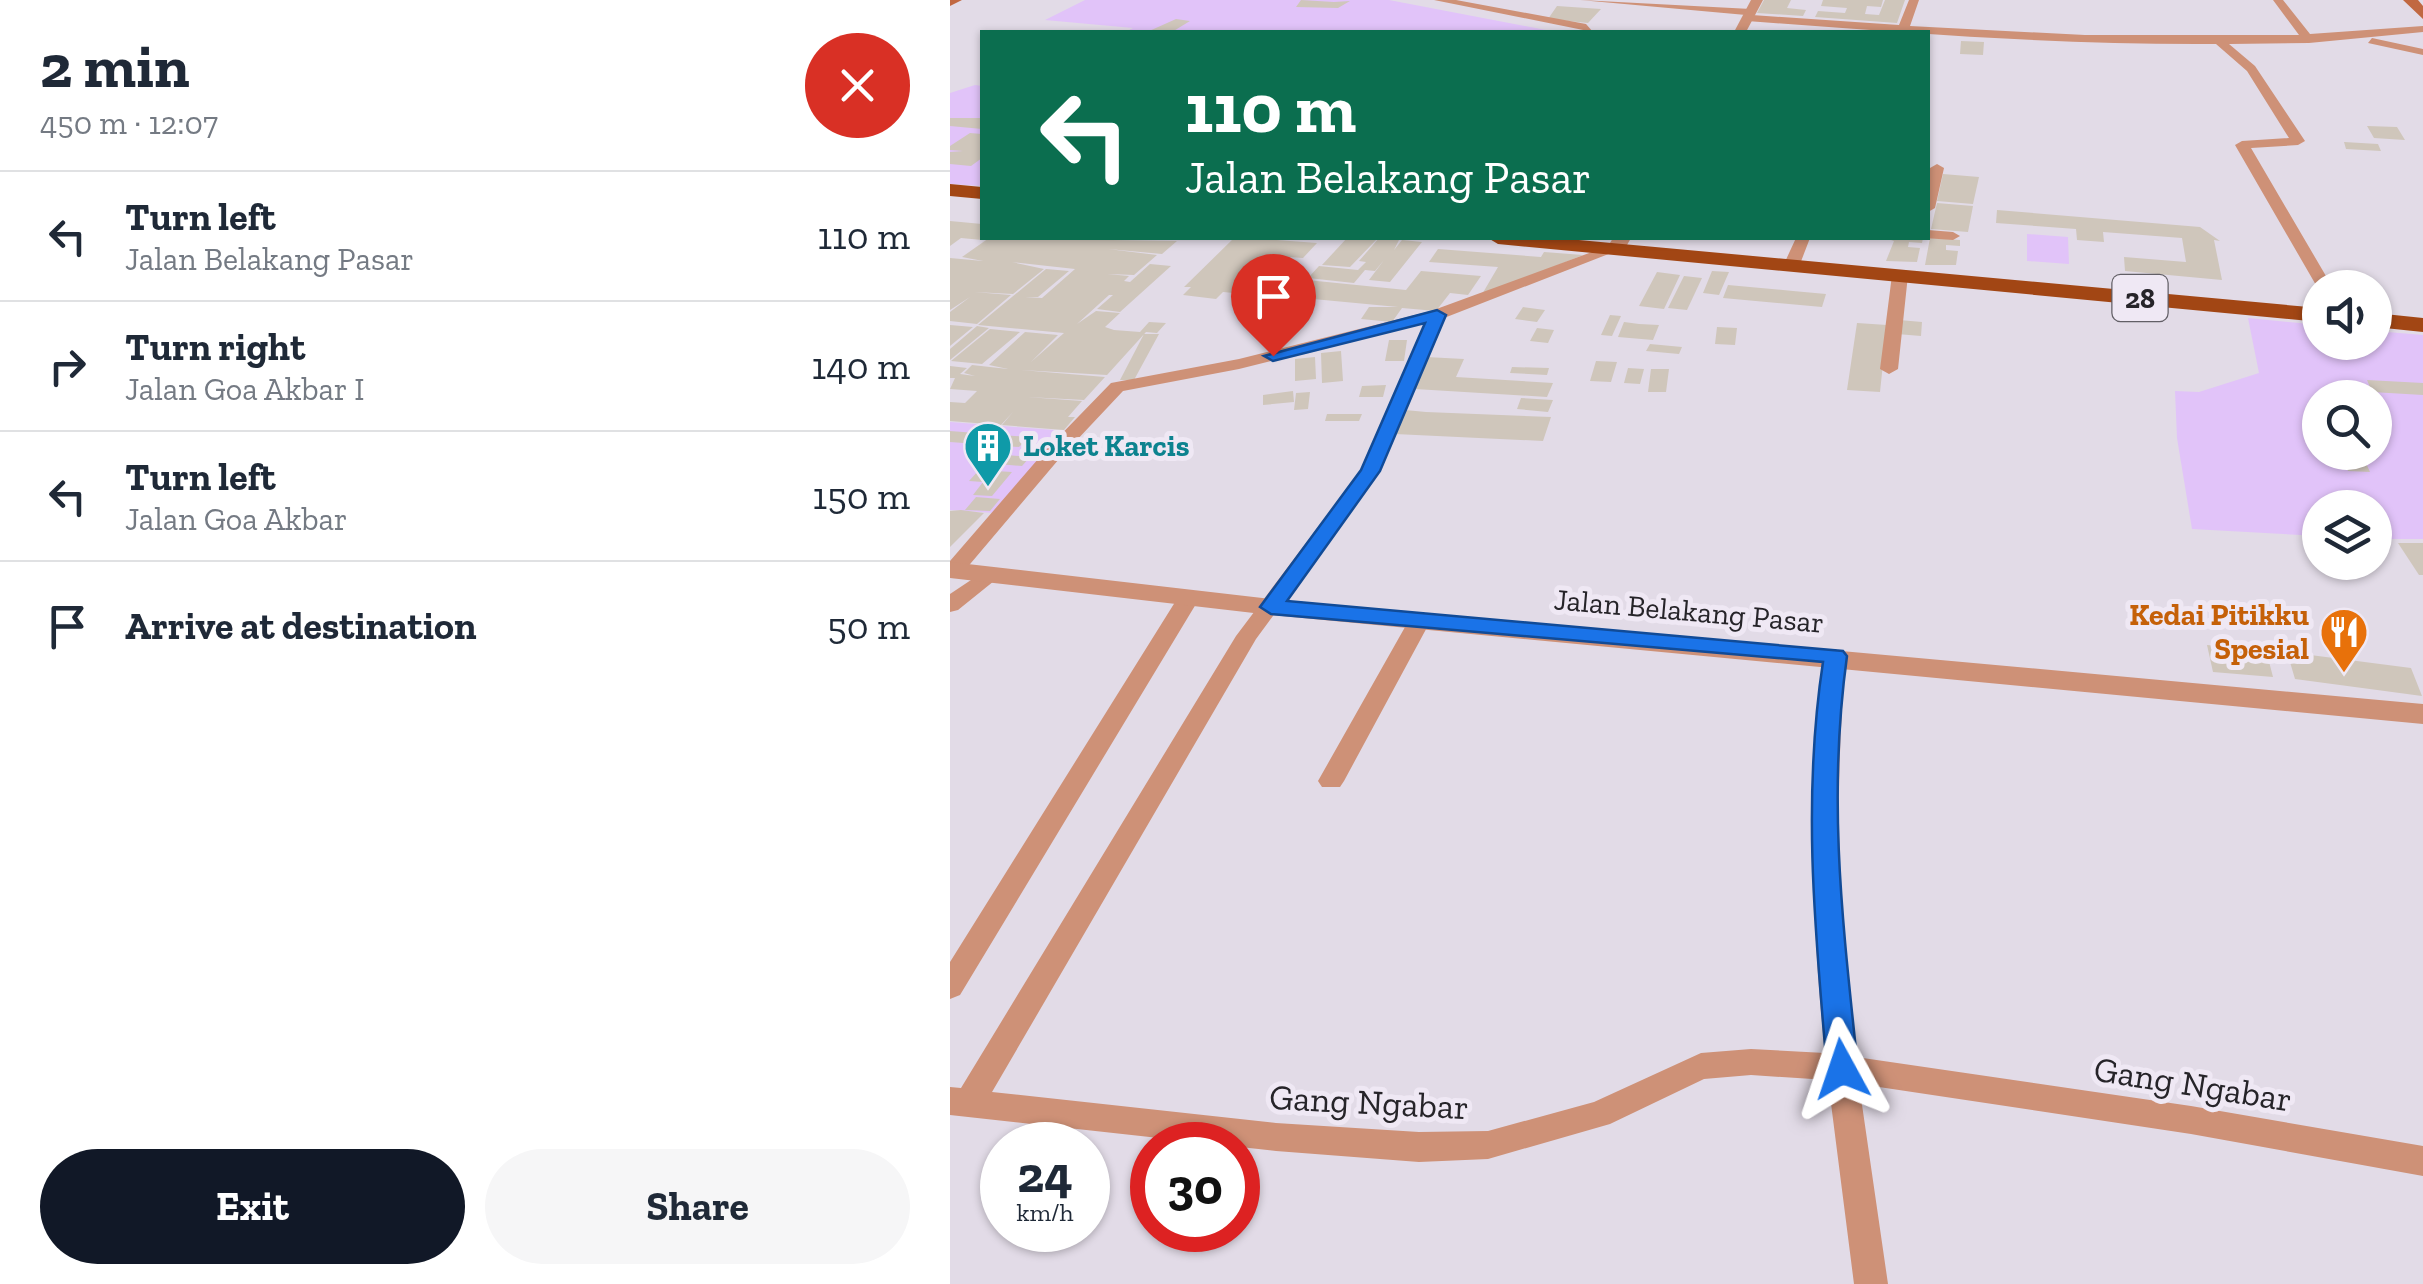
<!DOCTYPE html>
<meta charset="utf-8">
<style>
:root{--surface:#fff;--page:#f6f6f7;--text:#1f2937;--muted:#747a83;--line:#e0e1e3;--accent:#111827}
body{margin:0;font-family:"Zilla Slab",serif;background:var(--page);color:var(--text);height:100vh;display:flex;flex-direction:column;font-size:38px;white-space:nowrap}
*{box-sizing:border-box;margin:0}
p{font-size:32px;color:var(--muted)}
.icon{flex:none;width:55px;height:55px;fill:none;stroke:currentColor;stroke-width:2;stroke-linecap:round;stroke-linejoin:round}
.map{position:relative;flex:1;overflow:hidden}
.side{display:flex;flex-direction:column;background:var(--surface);width:950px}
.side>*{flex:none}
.top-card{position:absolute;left:30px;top:30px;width:950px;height:210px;border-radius:0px;box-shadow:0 2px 8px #0004;background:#0b6e4f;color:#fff;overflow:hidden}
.fabs{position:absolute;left:1352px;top:270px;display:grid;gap:20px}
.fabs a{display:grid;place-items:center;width:90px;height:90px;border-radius:50%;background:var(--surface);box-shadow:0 2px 8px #0004;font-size:50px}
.speed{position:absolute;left:30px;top:1122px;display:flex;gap:20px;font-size:50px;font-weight:700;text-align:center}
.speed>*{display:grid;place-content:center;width:130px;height:130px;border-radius:50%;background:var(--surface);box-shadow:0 2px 8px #0004;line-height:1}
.speed small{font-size:25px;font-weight:400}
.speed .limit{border:15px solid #d22;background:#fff;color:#111}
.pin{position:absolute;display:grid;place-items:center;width:85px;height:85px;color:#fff;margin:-102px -42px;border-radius:50% 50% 50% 0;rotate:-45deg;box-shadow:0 0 10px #0007}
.pin .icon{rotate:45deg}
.me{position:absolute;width:110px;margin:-55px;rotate:355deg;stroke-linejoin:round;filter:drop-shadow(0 0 8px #0008)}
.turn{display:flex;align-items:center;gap:35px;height:210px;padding:0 40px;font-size:45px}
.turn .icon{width:130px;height:130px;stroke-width:2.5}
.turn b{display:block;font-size:70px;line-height:85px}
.round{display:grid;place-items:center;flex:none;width:105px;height:105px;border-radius:52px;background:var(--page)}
.overview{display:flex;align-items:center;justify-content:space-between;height:170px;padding:0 40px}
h1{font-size:60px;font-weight:700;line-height:75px}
.cta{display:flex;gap:20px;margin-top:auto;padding:20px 40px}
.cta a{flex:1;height:115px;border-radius:60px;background:var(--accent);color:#fff;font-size:40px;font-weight:700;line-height:115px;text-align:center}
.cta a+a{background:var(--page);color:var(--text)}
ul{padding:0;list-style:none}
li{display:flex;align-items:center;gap:30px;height:130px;padding:0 40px;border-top:2px solid var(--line)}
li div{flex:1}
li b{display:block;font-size:38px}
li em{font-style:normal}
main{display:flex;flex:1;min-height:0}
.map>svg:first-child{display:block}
.green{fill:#e1c3f9;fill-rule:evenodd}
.building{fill:#cfc6bb}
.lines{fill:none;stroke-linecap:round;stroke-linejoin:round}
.minor{fill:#ce9177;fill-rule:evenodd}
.tertiary{fill:#ce9177;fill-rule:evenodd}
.secondary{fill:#c16841;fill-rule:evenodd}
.trunk{fill:#a24614;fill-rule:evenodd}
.route{fill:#1a73e8;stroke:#114b97;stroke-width:2.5}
.labels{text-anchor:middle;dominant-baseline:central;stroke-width:10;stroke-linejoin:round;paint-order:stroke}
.shield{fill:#efe8f4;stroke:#625f66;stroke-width:2.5}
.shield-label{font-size:28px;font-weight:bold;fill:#262429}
.culture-label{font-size:30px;font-weight:bold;fill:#0d838f;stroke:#efe8f4;text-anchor:start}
.street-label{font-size:30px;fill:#262429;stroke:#efe8f4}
.food-label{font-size:30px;font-weight:bold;fill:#c56008;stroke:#efe8f4;text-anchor:end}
.near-street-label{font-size:35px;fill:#262429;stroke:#efe8f4}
</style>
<main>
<section class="side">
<div class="overview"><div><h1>2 min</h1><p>450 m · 12:07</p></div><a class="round" style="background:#d93025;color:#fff"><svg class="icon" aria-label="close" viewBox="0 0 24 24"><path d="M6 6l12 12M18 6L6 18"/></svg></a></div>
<ul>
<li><svg class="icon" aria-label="left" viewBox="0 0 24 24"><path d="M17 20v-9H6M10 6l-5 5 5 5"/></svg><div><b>Turn left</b><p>Jalan Belakang Pasar</p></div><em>110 m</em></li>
<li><svg class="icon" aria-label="right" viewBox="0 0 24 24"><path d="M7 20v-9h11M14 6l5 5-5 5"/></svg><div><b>Turn right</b><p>Jalan Goa Akbar I</p></div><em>140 m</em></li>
<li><svg class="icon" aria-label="left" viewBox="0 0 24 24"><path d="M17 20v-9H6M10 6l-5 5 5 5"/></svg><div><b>Turn left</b><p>Jalan Goa Akbar</p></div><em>150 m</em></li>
<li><svg class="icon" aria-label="arrive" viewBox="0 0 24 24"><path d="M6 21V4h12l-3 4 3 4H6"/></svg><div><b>Arrive at destination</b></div><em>50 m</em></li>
</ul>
<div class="cta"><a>Exit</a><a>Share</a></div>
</section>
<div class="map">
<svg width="1473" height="1284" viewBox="0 0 1473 1284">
<rect width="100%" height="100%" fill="#e2dbe7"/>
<path class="green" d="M135,0H439L606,32H182L177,31L183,28L95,20Z
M25,85L32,86V186L0,184V93Z
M1077,234L1118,237L1119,264L1077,261Z
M1298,318L1370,325V342H1425V331L1473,335V539H1425V508H1370V536L1242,529L1227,438L1225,391L1249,392L1309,373ZM1370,398H1425V452H1370Z
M0,422L116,431L45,513L0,510Z"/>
<path class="building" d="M351,0L384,2L400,1L388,8L346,7Z
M814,0H841L837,8L856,10L853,16L807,13Z
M873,0H933L931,7L917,6L915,14L929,15L935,0H955L947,23L865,17L868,11L895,13L897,8L871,6Z
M607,6L651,9L638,23L598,19Z
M226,19L240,21L222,32H197Z
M1011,41L1034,42L1033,55L1010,54Z
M0,118H32V129L0,126Z
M1417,126L1447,127L1455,140L1424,138Z
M20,133L32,134V158L21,166L0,164V152L13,151L0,150V146Z
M1394,142L1428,144L1431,151L1396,149Z
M993,174L1029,177L1023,204L987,201Z
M987,203L1023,206L1018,232L981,229Z
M1047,210L1250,227L1270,241L1264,240L1272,280L1175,271L1174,257L1236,262L1232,238L1153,232L1154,242L1127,240L1126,229L1046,223Z
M0,221L32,224V240L11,238L0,246Z
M39,238L227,241L212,254L158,249L207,255L184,275L157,274L179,276L174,281L180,282L200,264L221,266L170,312L147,309L163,295H159L127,324L146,311L170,313L155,327L164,330L190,332L199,322L216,323L207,333L196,332L157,375L71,370L155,377L134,400L77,397L132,401L118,417H125L114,430L52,425L63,412L51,425L0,421V402L15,403L27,391L0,389L5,378H0V366L17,368L10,374L25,376L14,373L22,365L58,369L39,365L75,332L108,335L81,362L114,333L28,325L96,269L119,271L88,297H75L92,298L125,269L62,262L94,269L63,294L24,292L61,295L27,324L0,321V312L20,297L0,310V258L33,261L12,257Z
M284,238H301L367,243L353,258L326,256L337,259L321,276L354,279L337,298L273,292L266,299L233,295L241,287H234Z
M397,238L427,239L400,267L372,265Z
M429,238L449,240L444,250L452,240L472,242L440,282L419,280L434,260L425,271L415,270L404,283L358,278L369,266L408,270L416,262L409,261Z
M935,238H973L972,243L959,242L958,247L970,248L967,262L936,261L944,241Z
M980,238L1010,240V246L996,245V250L1008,251L1006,265H975Z
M488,249L591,257L594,252L633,255L531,296L548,267L479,262Z
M471,271L531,276L518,295L500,293L486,311L452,308L442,322L411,319L419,307H448L342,297L357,280L456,290Z
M762,271L779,272L769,295L753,293Z
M707,272L730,275L714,309L689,306Z
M734,276L752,278L737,310L718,308Z
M778,285L843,291L876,294L872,307L773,298Z
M573,307L595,310L587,322L565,319Z
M660,315L671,316L662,336L651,335Z
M949,320L972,322L971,336L947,334Z
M674,322L689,324L709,325L703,340L668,337Z
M907,323L937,325L930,392L897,390Z
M0,325L23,327L0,346Z
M27,326L39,328L0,360V349Z
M767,327L787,328L785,345L765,344Z
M587,328L604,330L598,343L580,341Z
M40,329L70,332L32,364L1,361Z
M194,334H209L184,380H170Z
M439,340H457L454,361H435Z
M700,344L732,347L729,354L696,351Z
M391,351L393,381L372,383L371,353Z
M365,357L366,379L345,381V359Z
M476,357L514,359L506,377L603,383L597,397L465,389Z
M646,361L667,362L661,382L640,381Z
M562,367L599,368L597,375L560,373Z
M678,368L694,369L690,384L674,383Z
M701,369H719L716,392H698Z
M1417,380L1473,383V395L1422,392Z
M436,385L433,397H409L412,386Z
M343,391L344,402L313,405V395Z
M360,392L358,409L344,410L346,393Z
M571,398L603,400L598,412L567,409Z
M455,410L476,412L601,417L593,441L445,434Z
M377,414H412L409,421H375Z
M0,431L79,437L69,447L0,442Z
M1391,452H1411L1420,472L1398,471Z
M44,454L80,457L72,466L36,463Z
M29,470L62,472L42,496L23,495L33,482L19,481Z
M26,497L50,499L40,511L15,510Z
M11,510L34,513L0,547V511Z
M1448,543H1473V575H1469Z
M1257,645L1316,650L1323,677L1263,672Z
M1337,652L1461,668L1472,696L1345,679Z"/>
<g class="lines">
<path class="minor" d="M484,0H506L636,24L643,32Z
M630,0L801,9L806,12L802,15L949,25L959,0H969L960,26L1135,35H1349L1323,0H1333L1360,34L1473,26V32L1359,43L1279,44L1305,66L1355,141L1348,145L1301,148L1383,288H1370V292L1285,145L1292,141L1339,138L1297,71L1266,44C1107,45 954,33 797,21L792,18L796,15Z
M1422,38L1473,49V55L1418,43Z
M987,164L994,168L985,208L978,212L980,168Z
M978,230L1003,232L1010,236L1003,240L974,238H978Z
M846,238H860L850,264L842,269L834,264Z
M661,245L674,248L494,318L430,471L306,639L42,1092L326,1123L469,1132L538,1131L644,1102L751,1053L801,1049L875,1053C861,920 858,789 874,656L885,649L896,656C884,791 887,923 906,1057L1241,1106L1473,1146V1176L1241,1134L909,1084L938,1284H904L878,1080L801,1075L754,1079L660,1124L538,1159L469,1162L326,1151L0,1115V1087L11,1088L286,636L411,470L475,323L289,369L173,391L109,459L10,576L0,577V561L95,451L161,383L289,359L481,311Z
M950,270L958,275L948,369L939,374L930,369L942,275Z
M36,570L47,576L44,581L8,610L0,612V594Z
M238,592L249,599L10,995L0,999V962L227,599Z
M470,613L481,620L394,781L390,787H372L368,781L459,620Z"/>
<path class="tertiary" d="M801,0H813L796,32H784Z
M663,238H681L673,252L666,254L657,248Z
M0,562L321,599L1473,704V724L321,615L0,578Z"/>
<path class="secondary" d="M0,0H12L0,6Z
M1453,0H1468L1473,6V19Z"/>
<path class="trunk" d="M0,184L32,187V199L0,196Z
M538,238H607L1370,308V322L548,244Z
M1425,313L1473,318V332L1425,327Z"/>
</g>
<path class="route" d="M487,310L496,315L430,471L337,601L893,651L897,656C877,800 893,926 908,1069L903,1078L892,1082L882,1078L877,1069C865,932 852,799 873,662L321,614L310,607L411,470L475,323L323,361L314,356Z"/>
<defs>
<g id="building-pin" transform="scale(2.5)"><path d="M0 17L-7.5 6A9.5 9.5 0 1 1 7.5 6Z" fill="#0f9aa8" stroke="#efe8f4"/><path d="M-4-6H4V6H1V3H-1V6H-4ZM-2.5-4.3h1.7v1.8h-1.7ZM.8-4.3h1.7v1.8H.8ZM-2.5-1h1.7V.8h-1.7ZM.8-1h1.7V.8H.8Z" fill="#fff"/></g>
<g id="restaurant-pin" transform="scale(2.5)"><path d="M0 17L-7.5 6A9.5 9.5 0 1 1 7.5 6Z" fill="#e8710a" stroke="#efe8f4"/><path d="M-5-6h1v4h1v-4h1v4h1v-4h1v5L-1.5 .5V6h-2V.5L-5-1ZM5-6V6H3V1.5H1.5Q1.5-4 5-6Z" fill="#fff"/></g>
</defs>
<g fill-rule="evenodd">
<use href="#building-pin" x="38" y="446"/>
<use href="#restaurant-pin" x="1394" y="632"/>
</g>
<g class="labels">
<rect class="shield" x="1162.5" y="275" width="55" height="46" rx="8"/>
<g class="shield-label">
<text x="1190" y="298">28</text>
</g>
<g class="culture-label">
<text x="73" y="446">Loket Karcis</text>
</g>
<g class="street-label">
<text transform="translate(739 611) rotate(5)">Jalan Belakang Pasar</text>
</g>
<g class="food-label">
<text x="1359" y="615">Kedai Pitikku<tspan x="1359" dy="34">Spesial</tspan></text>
</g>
<g class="near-street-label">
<text transform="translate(1243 1084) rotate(9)">Gang Ngabar</text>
<text transform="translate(419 1102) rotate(3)">Gang Ngabar</text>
</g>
</g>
</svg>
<div class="fabs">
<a><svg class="icon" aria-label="sound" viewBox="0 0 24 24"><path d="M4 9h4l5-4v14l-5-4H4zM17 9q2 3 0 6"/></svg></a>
<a><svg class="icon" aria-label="search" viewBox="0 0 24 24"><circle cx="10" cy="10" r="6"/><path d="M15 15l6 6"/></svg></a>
<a><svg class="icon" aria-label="layers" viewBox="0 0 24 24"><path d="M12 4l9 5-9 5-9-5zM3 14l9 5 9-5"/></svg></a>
</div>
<div class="speed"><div>24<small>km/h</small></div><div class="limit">30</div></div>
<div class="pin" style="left:323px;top:356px;background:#d93025"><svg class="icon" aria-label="arrive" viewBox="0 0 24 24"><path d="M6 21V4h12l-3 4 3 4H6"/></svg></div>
<svg class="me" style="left:892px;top:1069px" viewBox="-20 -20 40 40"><path d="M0-17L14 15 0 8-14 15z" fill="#1a73e8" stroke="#fff" stroke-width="4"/></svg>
<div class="top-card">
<div class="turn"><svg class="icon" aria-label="left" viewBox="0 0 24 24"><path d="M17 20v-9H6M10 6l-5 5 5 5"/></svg><div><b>110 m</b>Jalan Belakang Pasar</div></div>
</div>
</div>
</main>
